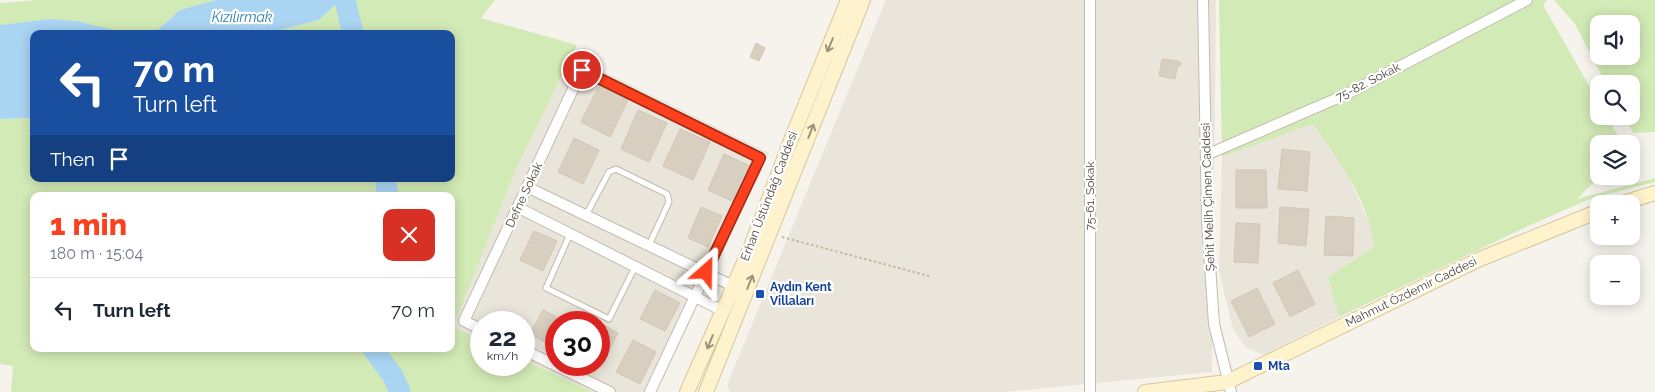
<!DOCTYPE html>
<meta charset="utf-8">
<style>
:root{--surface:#fff;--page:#f2f2f3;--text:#1f2937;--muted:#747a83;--line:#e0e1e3;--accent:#fc3f1d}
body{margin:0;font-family:Raleway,sans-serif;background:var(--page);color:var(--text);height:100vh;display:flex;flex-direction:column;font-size:19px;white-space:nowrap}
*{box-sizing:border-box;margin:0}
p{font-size:16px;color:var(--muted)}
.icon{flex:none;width:28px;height:28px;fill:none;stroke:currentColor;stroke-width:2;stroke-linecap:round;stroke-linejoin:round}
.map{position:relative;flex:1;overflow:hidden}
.details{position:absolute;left:30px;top:192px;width:425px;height:160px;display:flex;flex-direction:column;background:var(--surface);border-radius:10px;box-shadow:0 2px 12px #0003}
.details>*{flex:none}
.guide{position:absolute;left:30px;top:30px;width:425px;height:152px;border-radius:10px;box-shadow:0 2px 12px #0003;background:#1a4fa0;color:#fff;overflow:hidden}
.tools{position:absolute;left:1590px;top:15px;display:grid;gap:10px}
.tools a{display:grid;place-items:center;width:50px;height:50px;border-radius:10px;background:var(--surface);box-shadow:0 2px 12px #0003;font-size:25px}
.speed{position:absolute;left:470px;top:311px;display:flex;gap:10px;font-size:25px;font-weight:700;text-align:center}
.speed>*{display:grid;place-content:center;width:65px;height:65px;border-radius:50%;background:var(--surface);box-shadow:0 2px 12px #0003;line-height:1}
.speed small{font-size:12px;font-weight:400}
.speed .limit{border:8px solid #d22;background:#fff;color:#111}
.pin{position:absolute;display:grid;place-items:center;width:42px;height:42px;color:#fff;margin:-21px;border:2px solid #fff;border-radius:50%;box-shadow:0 1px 5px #0007}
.me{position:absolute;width:55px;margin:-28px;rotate:25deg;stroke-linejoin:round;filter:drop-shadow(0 0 4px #0008)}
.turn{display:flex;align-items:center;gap:18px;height:105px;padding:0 20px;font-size:22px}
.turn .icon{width:65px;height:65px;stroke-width:2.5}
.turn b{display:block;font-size:35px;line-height:42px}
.then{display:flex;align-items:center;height:48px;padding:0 20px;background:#0003;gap:10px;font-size:19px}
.round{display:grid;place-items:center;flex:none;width:52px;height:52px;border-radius:10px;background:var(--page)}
.head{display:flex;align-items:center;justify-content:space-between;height:85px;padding:0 20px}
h1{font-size:30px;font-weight:800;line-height:38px;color:var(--accent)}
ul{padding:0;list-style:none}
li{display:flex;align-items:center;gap:15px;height:65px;padding:0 20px;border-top:1px solid var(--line)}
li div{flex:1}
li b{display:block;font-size:19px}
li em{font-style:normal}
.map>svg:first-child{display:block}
.residential{fill:#eae5da;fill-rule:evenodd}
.green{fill:#d2eab5;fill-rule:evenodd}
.water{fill:#a9d4f2}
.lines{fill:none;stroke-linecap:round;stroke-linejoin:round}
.river{stroke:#a9d4f2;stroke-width:21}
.building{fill:#d8cfc1;stroke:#d3c7b4}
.lane-casing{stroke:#c2bbae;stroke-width:7}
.street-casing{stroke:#c2bbae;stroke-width:12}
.secondary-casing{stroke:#d6c79b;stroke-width:16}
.path{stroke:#c4b79f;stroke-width:2;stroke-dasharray:2.5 2.5;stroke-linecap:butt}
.lane{stroke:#fff;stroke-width:5}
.street{stroke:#fff;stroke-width:10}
.secondary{stroke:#fff3cd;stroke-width:14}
.oneway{stroke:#9c937c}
.route-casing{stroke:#a42913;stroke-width:12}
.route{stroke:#fc3f1d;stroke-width:9}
.transit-dot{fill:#1a4fb4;stroke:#fff;stroke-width:2}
.labels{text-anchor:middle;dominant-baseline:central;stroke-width:4.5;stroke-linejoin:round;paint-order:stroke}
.street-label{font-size:12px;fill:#4b4439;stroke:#fff}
.transit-label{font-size:12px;font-weight:bold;fill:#164399;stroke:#fff;text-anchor:start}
.water-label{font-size:14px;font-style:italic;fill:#2e7ab2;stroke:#fff}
</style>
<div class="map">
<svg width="1655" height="392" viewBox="0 0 1655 392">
<rect width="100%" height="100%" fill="#f6f3ec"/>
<path class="residential" d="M886,0H1216L1212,372L1003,392H730L727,385Z
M572,56L769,153L708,284L693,297L650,392H592L524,360V322H481V340L452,327L517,167ZM556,322H599V365H556Z
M1313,124L1343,165L1373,231L1374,247L1328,277L1339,317L1264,355L1246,348L1233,329L1219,271L1222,157Z"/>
<path class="green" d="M38,0H216L180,10L159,29L149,32L122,33L77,21L49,19L0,25V3Z
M351,0H495L481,18L577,45L517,167L453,327L481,340V365H524V360L592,392H11L13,366L0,364V119L34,118V179H451V34H264L319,20L336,4ZM34,196H451V349H34Z
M1219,0H1547L1543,5L1599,103V116H1607L1621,141L1620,144H1599L1600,176L1577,199L1655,178V182L1592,198L1528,226L1339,317L1328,277L1374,247C1371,205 1338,158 1313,124L1222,157Z
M1554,0H1655V132L1633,133L1624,116H1631V84H1606L1575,24ZM1599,24H1631V56H1599Z"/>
<path class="water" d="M216,0H351L336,4L319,20L264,34H132L159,29L180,10Z
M49,19L77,21L130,34H34V118L0,119V25Z"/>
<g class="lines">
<path class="river" d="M345,0L353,34
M385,179L388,196
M373,349L393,376L400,392"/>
</g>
<path class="building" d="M756,43L765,48L759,61L750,57Z
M1162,59L1178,61L1182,64L1177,68L1175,79L1159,76Z
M599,86L628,100L610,137L581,122Z
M638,110L667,123L649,162L621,149Z
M680,129L710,142L693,180L663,166Z
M574,138L599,150L583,184L558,172Z
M1282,149L1310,152L1307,191L1278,189Z
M724,154L750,166L734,202L708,190Z
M1236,170H1266L1267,208H1236Z
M701,207L722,216L708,247L688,238Z
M1280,207L1309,209L1306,246L1278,243Z
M1326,216L1354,218L1353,256L1324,255Z
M1236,223L1260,224L1258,263L1234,262Z
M534,231L557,241L543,271L520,260Z
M1298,270L1315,304L1290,317L1273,283Z
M1257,288L1275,324L1249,337L1231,301Z
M655,290L680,303L665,331L640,319Z
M543,310L567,322H556V348L530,334Z
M586,315L618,333L604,359L599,357V322H582Z
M633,340L656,352L640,384L616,372Z"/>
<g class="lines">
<g class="lane-casing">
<path id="lane" d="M586,215L609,172L616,169L667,194L669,202L649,245
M570,234L546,288L609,319L635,267"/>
</g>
<g class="street-casing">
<path id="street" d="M1203,0L1207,220L1214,324L1231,392
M1206,155L1347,94L1527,0
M527,187L733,286
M519,208L723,311
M481,329L464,321L582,70L760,158L650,392
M524,350L610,392
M1090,392V0"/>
</g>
<g class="secondary-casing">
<path id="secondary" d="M1620,204L1655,193
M687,392L750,249L793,135L848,0
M706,392L863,0
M1145,392L1227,382L1480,259L1599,211"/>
</g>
<path class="path" d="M782,237L929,276"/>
<use href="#lane" class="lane"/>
<use href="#street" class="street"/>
<use href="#secondary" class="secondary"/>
</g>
<defs><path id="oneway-shaft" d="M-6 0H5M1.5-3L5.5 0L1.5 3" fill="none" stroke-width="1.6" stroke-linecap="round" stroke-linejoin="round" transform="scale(1.25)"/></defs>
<g class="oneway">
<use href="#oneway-shaft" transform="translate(830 45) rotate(113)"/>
<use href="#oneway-shaft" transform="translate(811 131) rotate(-69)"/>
<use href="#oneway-shaft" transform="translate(750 282) rotate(-68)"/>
<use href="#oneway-shaft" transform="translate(710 342) rotate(112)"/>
</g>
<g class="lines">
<g class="route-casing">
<path id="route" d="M582,70L760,158L706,272"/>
</g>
<use href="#route" class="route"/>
</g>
<g class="transit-dot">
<rect x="755" y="289" width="10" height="10" rx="2.5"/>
<rect x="1253" y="361" width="10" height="10" rx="2.5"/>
</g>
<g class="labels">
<g class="street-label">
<text transform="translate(1368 82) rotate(-27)">75-82. Sokak</text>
<text transform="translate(524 195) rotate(-65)">Defne Sokak</text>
<text transform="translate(769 196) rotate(-69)">Erhan Üstündağ Caddesi</text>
<text transform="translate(1090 196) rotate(-90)">75-61. Sokak</text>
<text transform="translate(1208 197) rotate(-92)">Şehit Melih Çimen Caddesi</text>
<text transform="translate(1411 292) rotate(-26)">Mahmut Özdemir Caddesi</text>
</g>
<g class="transit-label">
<text x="770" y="287">Aydın Kent<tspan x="770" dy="14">Villaları</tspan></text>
<text x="1268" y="366">Mta</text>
</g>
<g class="water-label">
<text x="242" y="17">Kızılırmak</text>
</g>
</g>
</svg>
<div class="tools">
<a><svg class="icon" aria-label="sound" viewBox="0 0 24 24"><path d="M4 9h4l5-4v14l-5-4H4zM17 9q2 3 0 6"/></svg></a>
<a><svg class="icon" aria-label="search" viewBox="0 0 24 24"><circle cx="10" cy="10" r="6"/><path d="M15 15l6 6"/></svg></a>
<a><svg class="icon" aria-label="layers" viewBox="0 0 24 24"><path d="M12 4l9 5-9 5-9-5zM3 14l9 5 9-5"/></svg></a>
<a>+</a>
<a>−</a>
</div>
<div class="speed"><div>22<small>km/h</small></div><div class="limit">30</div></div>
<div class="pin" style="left:582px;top:70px;background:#d93025"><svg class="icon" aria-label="arrive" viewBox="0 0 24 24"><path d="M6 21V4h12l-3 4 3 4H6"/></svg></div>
<svg class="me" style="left:706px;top:272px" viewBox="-20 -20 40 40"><path d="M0-17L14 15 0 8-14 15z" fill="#fc3f1d" stroke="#fff" stroke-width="4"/></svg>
<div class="guide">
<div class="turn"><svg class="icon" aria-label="left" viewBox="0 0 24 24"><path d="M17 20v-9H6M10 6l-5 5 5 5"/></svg><div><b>70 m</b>Turn left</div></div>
<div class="then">Then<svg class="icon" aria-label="arrive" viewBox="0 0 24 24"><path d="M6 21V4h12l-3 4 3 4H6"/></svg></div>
</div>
<section class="details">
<div class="head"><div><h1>1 min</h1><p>180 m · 15:04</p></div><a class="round" style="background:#d93025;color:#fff"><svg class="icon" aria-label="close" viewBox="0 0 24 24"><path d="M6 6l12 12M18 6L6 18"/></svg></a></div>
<ul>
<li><svg class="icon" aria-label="left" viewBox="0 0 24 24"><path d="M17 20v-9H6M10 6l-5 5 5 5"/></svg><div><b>Turn left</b></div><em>70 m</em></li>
</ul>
</section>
</div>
